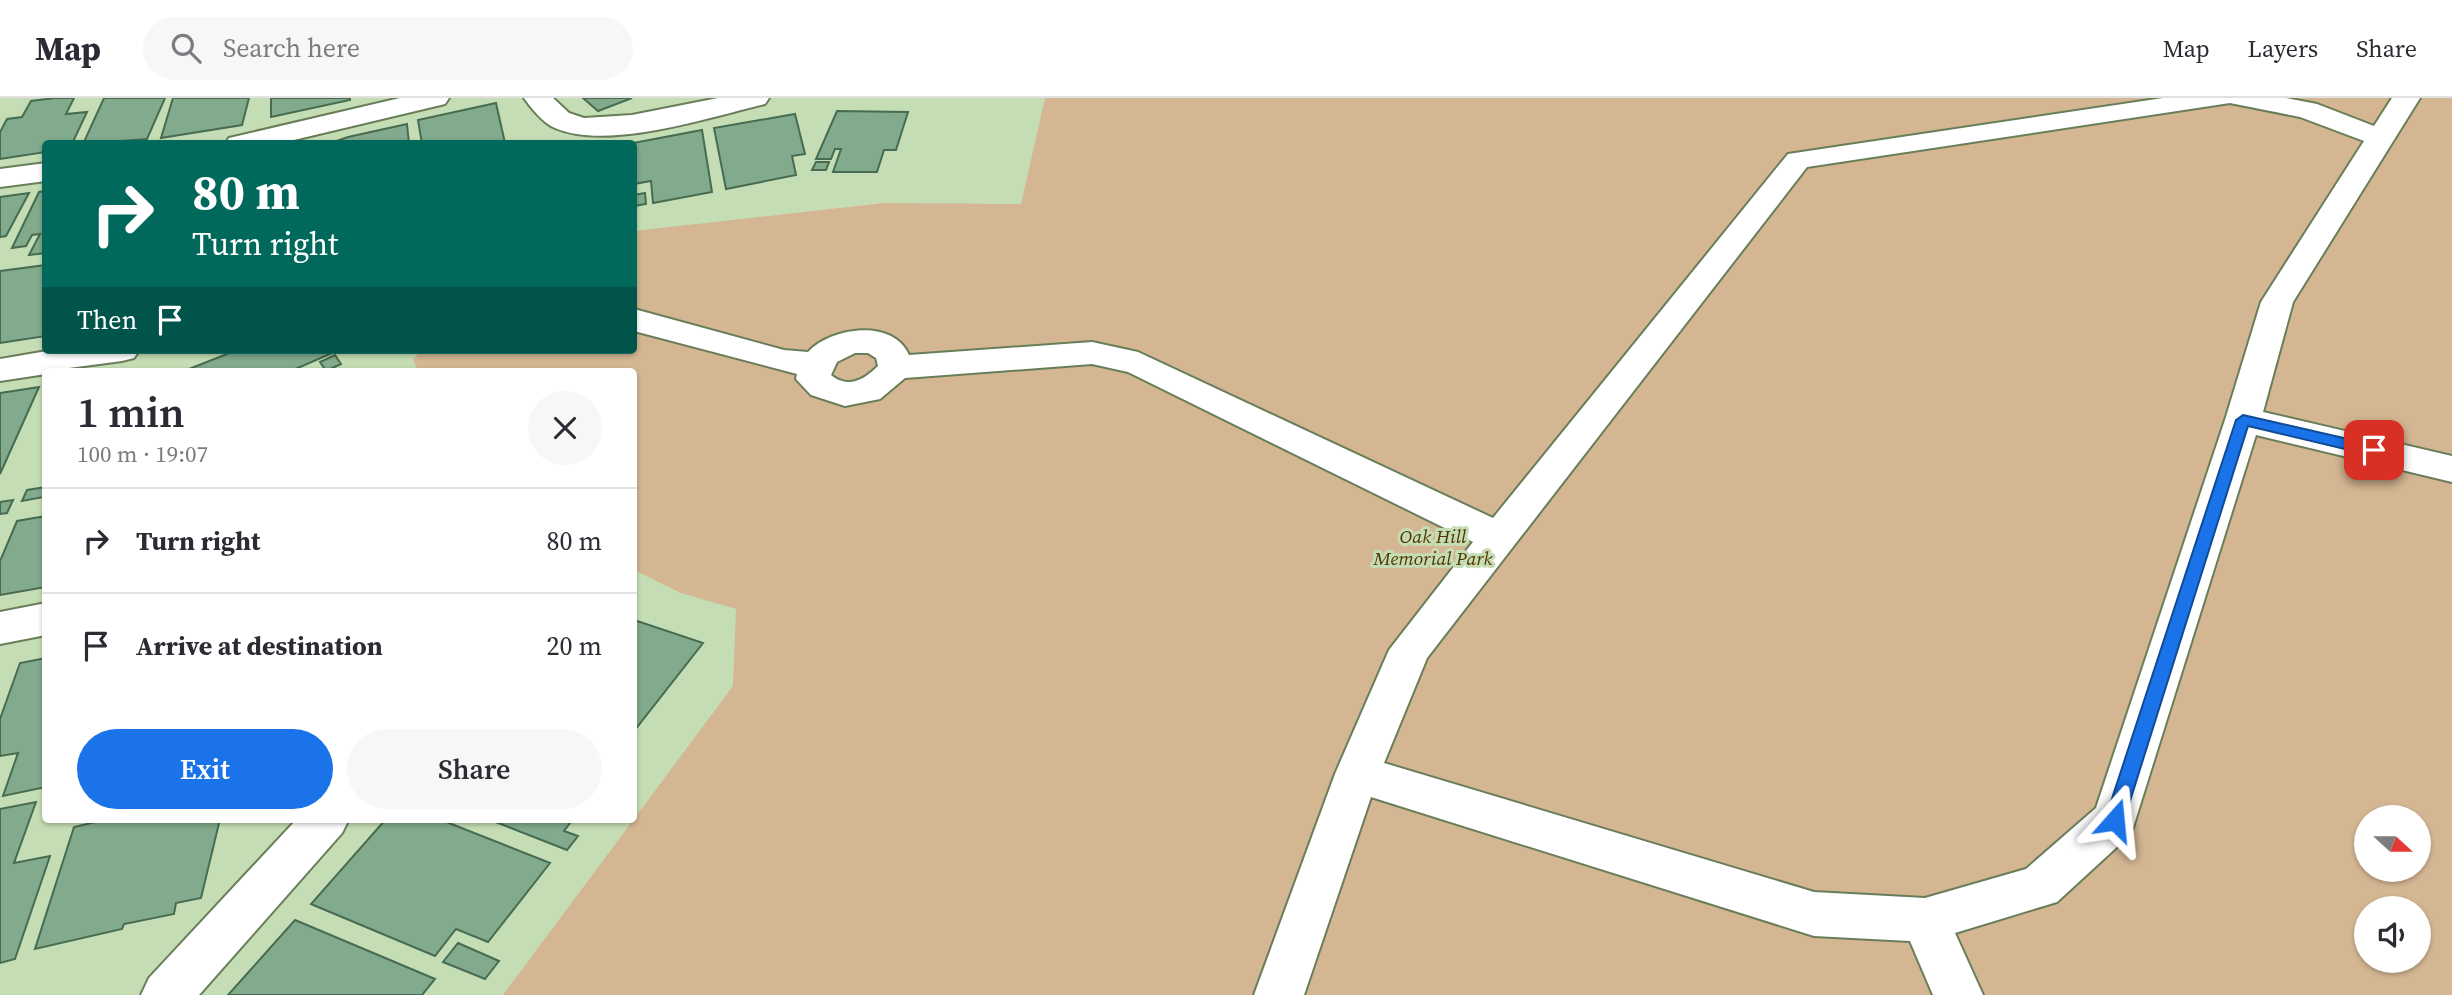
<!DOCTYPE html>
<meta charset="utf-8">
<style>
:root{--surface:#fff;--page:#f7f7f7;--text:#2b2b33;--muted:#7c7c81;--line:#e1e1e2;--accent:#1a73e8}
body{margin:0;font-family:"Source Serif 4",serif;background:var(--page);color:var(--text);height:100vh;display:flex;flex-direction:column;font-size:26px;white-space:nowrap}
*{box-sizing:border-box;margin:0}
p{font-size:23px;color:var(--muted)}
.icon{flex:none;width:38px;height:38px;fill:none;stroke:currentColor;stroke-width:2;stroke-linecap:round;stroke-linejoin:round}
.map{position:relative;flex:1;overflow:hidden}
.side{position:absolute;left:42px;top:270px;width:595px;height:455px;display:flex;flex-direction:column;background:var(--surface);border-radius:7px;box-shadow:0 2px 5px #0004}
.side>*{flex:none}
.hud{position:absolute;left:42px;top:42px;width:595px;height:214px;border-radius:7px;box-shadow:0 2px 5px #0004;background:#00695c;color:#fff;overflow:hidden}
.needle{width:46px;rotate:111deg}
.buttons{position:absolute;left:2354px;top:707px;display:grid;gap:14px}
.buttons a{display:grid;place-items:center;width:77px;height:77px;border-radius:50%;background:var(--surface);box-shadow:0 2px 5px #0004;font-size:35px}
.pin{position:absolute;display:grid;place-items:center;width:60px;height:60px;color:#fff;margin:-30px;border-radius:14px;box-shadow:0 4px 10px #0006}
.me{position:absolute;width:77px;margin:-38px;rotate:18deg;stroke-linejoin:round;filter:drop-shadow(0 0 5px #0008)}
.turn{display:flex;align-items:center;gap:24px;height:147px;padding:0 35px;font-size:32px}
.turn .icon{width:91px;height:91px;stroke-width:2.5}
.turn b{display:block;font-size:49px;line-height:60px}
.then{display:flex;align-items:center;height:66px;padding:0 35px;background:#0003;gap:14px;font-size:26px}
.round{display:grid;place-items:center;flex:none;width:74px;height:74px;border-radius:37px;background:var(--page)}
.headline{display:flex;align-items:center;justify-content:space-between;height:119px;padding:0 35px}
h1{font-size:42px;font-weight:600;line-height:52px}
.action{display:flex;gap:14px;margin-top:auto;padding:14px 35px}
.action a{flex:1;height:80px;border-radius:42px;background:var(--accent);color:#fff;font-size:28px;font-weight:600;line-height:80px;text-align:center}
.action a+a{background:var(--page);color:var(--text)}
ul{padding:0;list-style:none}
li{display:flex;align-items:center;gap:21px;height:105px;padding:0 35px;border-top:2px solid var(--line)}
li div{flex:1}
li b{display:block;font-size:26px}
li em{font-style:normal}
header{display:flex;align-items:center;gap:42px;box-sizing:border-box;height:98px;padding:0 35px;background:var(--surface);border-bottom:2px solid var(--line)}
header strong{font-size:33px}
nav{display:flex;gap:38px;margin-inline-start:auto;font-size:24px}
.search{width:490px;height:63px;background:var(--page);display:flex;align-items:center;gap:18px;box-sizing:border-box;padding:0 24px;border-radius:38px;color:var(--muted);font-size:26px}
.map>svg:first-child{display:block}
.green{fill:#d4b692;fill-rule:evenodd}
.building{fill:#82aa8c;stroke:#476c51;stroke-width:2}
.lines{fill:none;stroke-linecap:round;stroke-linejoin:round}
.minor-casing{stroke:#687e59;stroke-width:4}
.minor{fill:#fff;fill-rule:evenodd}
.route{fill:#1a73e8;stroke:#114b97;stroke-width:2}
.labels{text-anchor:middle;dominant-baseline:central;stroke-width:6;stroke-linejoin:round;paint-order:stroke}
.park-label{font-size:19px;font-style:italic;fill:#533400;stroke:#c5ddb4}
</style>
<header>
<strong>Map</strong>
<div class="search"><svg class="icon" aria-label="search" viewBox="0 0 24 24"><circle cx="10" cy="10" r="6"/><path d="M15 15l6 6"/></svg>Search here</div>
<nav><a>Map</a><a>Layers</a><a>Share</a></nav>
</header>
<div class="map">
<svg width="2452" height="897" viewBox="0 0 2452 897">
<rect width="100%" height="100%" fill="#c5ddb4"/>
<path class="green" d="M1045,0H2452V897H503L733,588L736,511L681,495L634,472V273H418L413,262L421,252H634V133L884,105L1021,106ZM2366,719H2418V772H2366ZM2366,810H2418V863H2366Z"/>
<path class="building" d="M55,0H74L66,16L87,14L72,46H46V54L0,61V34L7,21L22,19L31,3Z
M104,0H165L147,41L83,46Z
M173,0H249L242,27L161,40Z
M271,0H350V2L271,19Z
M583,0H632L598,13Z
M496,5L505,45L422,46L418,22Z
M837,13L908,14L896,52H884L877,74H833L841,51H835L831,61H816Z
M795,16L805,56L792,58L796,77L726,91L714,30Z
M407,26L409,46H328L348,39Z
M702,32L712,94L653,105L651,83L634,86V46H628Z
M816,64H829L826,72H812Z
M46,93V155L29,157L40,136L32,137L26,148L12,150L39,94Z
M29,95L6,138L0,139V99Z
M645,95L646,106L634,108V97Z
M46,167V238L0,245V173Z
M237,252H339L291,273H184Z
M335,257L341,266L326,273L320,264Z
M39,289L0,376V295Z
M46,389L44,399L22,403L27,392Z
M13,402L7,415L0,416V404Z
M46,418V489L0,497V463L17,423Z
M634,522L703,545L634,633Z
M46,560V689L3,698L18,655L0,658V621L20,565Z
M36,704L14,765L50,758L15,861L0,865V711Z
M220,721L201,800L176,805L174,816L124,826L122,831L35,851L74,729L108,721Z
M386,721H439L550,765L488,844L456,831L435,858L311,806Z
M488,721H573L564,733L578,738L567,752Z
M295,822L435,881L422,897H228Z
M458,845L499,863L485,881L443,864Z"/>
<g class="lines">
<g class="minor-casing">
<path id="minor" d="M400,0H449L445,6L277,46H225L229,40Z
M524,0H553L569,15L584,20L632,17L718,0H769L765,6C710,19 608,53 555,30C543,25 532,11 524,0Z
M2163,0H2286L2317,6L2374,28L2392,0H2420L2293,204L2263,314L2452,358V384L2256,337L2131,736L2057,804L1955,835L1983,897H1933L1910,843L1814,838L1371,699L1304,897H1254L1335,676L1389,552L1473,444L1128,274L1092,266L905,280L880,301L845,308L811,297L796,281L797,276L634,233V211L784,252L808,254C831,229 893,220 909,257L1092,244L1138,254L1493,420L1788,56ZM2230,5L2300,19L2364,43L2261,204L2225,322L2096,710L2026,771L1925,800L1814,794L1384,665L1427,560L1807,69ZM855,255H868L876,260L878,268C864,282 848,291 831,277L837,264Z
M46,65V83L0,89V71Z
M53,252H139L134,260L122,263L46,273V276L0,283V261Z
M46,505V537L0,546V514Z
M297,721H349L342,735L199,897H141L149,880Z"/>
</g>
<use href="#minor" class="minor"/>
</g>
<path class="route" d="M2243,317L2374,347L2381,352L2374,358L2248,328L2124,722L2121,728L2115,730L2108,728L2105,722L2236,322Z"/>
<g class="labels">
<g class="park-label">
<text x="1433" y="438">Oak Hill<tspan x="1433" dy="22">Memorial Park</tspan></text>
</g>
</g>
</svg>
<div class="buttons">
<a><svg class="needle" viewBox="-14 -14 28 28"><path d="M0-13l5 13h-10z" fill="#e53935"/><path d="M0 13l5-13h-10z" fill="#7c7c81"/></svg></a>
<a><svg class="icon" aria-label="sound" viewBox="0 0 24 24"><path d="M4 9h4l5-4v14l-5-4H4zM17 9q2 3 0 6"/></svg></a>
</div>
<div class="pin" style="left:2374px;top:352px;background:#d93025"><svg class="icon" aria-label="arrive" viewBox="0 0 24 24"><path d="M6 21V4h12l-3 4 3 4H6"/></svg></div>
<svg class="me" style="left:2115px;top:722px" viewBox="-20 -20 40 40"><path d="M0-17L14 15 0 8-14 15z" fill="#1a73e8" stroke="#fff" stroke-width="4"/></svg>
<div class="hud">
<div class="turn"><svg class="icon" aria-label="right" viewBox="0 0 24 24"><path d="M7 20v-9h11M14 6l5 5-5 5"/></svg><div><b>80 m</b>Turn right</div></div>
<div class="then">Then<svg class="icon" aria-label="arrive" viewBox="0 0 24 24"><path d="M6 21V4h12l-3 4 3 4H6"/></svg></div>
</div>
<section class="side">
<div class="headline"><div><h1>1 min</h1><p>100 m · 19:07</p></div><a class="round"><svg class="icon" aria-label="close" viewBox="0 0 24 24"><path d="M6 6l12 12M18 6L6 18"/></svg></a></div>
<ul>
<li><svg class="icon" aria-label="right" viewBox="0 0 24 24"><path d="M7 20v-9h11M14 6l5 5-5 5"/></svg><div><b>Turn right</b></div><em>80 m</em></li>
<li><svg class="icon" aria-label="arrive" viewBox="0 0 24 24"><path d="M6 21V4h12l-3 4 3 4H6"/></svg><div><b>Arrive at destination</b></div><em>20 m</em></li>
</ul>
<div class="action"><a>Exit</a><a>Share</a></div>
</section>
</div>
